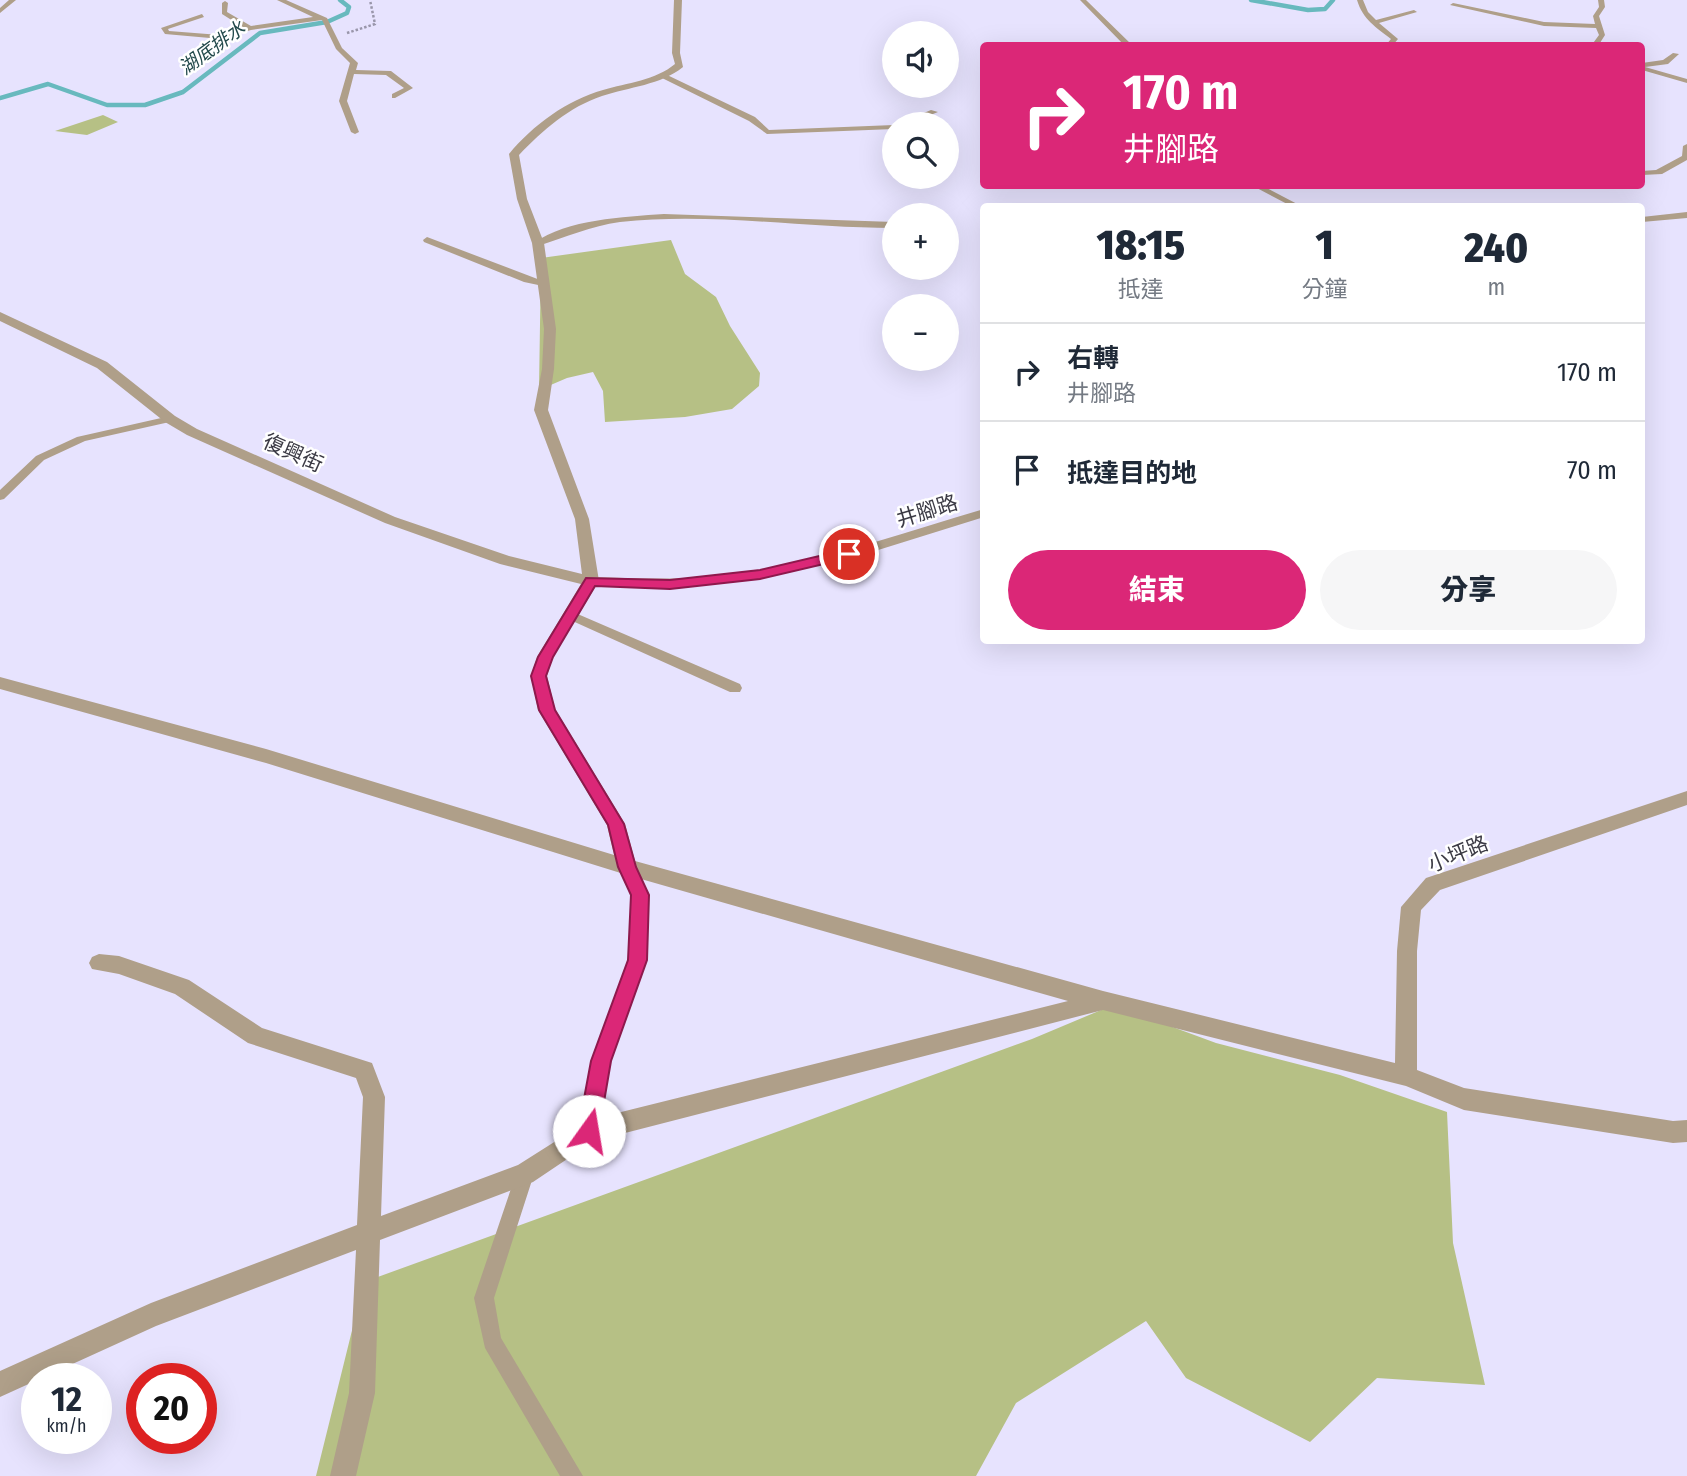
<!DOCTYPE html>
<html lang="zh-TW">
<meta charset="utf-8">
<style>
:root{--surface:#fff;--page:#f6f6f7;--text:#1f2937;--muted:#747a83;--line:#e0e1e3;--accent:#db2777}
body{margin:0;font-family:"Fira Sans Condensed","Noto Sans TC",sans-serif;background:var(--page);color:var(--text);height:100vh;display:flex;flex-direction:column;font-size:26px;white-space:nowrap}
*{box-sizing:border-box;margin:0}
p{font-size:23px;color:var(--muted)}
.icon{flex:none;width:38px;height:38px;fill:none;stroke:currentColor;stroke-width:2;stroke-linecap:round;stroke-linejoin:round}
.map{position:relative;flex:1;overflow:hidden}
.details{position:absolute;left:980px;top:203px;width:665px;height:441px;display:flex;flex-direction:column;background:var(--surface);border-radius:7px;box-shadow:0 7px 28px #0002}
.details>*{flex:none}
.banner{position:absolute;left:980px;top:42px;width:665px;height:147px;border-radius:7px;box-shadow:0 7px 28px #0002;background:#db2777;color:#fff;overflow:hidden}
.controls{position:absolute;left:882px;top:21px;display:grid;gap:14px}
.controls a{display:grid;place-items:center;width:77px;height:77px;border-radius:50%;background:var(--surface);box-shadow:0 7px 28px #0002;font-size:35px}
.speed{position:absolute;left:21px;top:1363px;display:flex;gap:14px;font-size:35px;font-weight:700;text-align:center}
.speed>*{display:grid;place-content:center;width:91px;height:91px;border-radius:50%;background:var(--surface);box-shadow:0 7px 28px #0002;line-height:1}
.speed small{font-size:18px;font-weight:400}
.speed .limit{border:10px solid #d22;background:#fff;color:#111}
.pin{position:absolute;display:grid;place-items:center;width:60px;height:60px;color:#fff;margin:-30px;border:4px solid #fff;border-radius:50%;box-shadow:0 2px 7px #0007}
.me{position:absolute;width:77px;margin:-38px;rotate:13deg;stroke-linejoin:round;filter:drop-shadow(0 0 5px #0008)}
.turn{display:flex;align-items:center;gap:24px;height:147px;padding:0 28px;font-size:32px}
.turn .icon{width:91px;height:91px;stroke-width:2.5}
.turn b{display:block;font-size:49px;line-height:60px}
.eta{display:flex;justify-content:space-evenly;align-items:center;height:119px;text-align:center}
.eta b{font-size:42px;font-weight:800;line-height:49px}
.action{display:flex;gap:14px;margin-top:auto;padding:14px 28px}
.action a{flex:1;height:80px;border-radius:42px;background:var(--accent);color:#fff;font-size:28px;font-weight:800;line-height:80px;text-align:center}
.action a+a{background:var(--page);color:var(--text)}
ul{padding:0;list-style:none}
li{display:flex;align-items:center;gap:21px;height:98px;padding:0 28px;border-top:2px solid var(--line)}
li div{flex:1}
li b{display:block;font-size:26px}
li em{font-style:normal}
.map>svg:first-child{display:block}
.green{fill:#b6c085}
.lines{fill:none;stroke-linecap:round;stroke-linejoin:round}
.stream{stroke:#68b9be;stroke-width:4.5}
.path{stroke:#9996aa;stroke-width:2.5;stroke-dasharray:2.5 2;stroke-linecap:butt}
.service{fill:#af9f89;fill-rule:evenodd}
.minor{fill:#af9f89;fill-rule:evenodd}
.route{fill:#db2777;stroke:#8e194d;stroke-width:2}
.labels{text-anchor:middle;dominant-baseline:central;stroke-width:5;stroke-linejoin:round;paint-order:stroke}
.far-water-label{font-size:19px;font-style:italic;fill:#21484a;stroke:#fff}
.street-label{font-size:21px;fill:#3c3b45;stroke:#fff}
</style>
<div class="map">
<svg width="1687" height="1476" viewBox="0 0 1687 1476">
<rect width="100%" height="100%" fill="#e7e3fe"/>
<path class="green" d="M103,115L118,122L87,135L55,131Z
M671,240L685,274L716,297L730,326L760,373L759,386L732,409L685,417L605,422L603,391L593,372L567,378L539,390L541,258Z
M1113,1005L1216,1043L1340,1075L1447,1112L1453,1243L1485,1385L1377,1378L1310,1442L1186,1378L1146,1321L1016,1403L976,1476H316L364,1282L1032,1039Z"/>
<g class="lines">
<path class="stream" d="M1251,0L1308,10L1325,9L1333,0
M0,98L48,84L107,105H145L183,92L260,33L327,22L347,13L349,7L340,0"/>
<path class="path" d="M347,33L375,24L370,0
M1642,347V362"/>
<path class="service" d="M9,0H16L0,13V8Z
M277,0H286L327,18L342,48L358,63L356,70L391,71L413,88L395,98H392V94L404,88L386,75L354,74L347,101L359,132L355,134L351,132L339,101L350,63L336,49L322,20L251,30L212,42L209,40L210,38L165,34L161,28L202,14L204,17L168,29L169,31L220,35L244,28L222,14V3L225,1L228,3L227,12L251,26L313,17Z
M1080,0H1086L1133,46H1125Z
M1357,0H1363L1368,12L1376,20L1414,10L1417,12L1379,23L1398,39L1392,46H1385L1391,39C1376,27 1363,20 1357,0Z
M1598,0H1604L1605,7L1599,16L1605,35L1598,46H1591L1599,35L1596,28L1544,26L1450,5L1453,3L1544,22L1595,24L1593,16L1599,7Z
M1673,53L1679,54L1668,64L1645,67L1687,79V83L1642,70V63L1663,60Z
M665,74L755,117L769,130L894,125V129L767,134L749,121L662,78L661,76Z
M931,110L938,112L908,124H897Z
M1687,144V160L1662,174L1642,175V171L1656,170L1682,156L1683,146Z
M1253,186H1263L1301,206H1291Z
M1687,212V218L1642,222V217Z
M664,214L894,222V228C803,228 711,212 620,222C591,226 566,237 538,246L534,243C567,219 624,217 664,214Z
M427,237L548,283L543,286L524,282L424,242L423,240Z
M170,416L174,417V421L85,441L44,460L4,499L0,500V490L36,456L77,437Z
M984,509V517L875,551L760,579L670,588L591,585L585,581L591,577C648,579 706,581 762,570C837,556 910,531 984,509Z
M573,612L740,684L742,688L740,692H730L568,619L567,616L568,613Z
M627,861L632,862L648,895L645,960L610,1061L598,1131L595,1137L589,1140L583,1137L580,1131L592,1061L629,960L632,895L619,867L622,862Z
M525,1165L532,1167L534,1174L494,1298L501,1338L583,1476H560L485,1348L474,1298L516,1174L518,1167Z"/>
<path class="minor" d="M674,0H682L680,53L683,67C661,85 629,87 602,96C569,107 543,130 519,155L527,199L544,243L556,329L554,369L548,410L589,519L599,581L553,657L547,676L555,709L625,824L635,861L1103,991L1395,1063L1397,951L1401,907L1426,878L1687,791V805L1440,890L1421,910L1417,951V1070L1464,1088L1673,1121L1687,1120V1142L1673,1143L1464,1110L1406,1086L1103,1010L594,1141L533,1182L380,1240L375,1393L356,1476H330L349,1393L356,1250L156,1326L0,1397V1371L151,1303L357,1225L363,1097L356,1078L248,1043L175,994L119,974L92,969L89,963L92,957L99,954L119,956L189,980L262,1028L372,1063L385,1097L381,1216L518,1165L589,1120L1068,1001L627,875L266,763L0,689V677L266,749L614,855L607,825L538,710L531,676L537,657L581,584L500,564L385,523L187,435L165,422L97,368L0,321V312L107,362L175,416L197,429L395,517L509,556L582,574L575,519L534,410L542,369L544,329L532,243L517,199L509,154C533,125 567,100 603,90C627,83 656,80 675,64L672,53Z"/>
</g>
<path class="route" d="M849,549L854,550V557L760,579L670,589L595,586L553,657L546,676L555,710L624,824L636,867L649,895L647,960L611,1061L599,1131L596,1138L589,1141L581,1138L578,1131L591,1061L628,960L631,895L618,867L608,825L539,710L531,676L538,657L586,578L670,580L760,570Z"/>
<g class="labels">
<g class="far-water-label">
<text transform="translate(212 48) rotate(-36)">湖底排水</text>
</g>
<g class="street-label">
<text transform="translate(293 453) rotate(24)">復興街</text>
<text transform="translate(927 511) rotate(-17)">井腳路</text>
<text transform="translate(1458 854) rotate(-22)">小坪路</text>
</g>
</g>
</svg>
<div class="controls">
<a><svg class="icon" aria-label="sound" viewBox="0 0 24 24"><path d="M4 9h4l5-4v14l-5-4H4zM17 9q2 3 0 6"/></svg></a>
<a><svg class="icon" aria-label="search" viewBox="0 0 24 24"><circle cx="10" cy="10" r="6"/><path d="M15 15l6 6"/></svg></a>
<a>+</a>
<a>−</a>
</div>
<div class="speed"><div>12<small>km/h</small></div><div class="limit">20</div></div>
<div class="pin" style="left:849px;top:554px;background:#d93025"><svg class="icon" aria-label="arrive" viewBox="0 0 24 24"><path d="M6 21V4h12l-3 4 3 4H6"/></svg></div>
<svg class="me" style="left:589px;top:1131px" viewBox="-20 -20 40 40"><circle r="19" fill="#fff"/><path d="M0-13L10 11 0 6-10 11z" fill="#db2777"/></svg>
<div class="banner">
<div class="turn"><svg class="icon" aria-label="right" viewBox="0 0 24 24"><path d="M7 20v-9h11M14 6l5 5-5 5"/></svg><div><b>170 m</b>井腳路</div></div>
</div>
<section class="details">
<div class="eta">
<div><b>18:15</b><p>抵達</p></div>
<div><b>1</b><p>分鐘</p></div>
<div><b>240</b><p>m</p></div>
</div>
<ul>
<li><svg class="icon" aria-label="right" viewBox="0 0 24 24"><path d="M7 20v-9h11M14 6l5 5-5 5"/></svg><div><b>右轉</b><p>井腳路</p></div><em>170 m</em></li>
<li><svg class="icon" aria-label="arrive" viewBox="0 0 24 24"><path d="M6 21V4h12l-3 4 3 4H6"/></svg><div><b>抵達目的地</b></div><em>70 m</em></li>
</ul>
<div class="action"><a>結束</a><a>分享</a></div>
</section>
</div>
